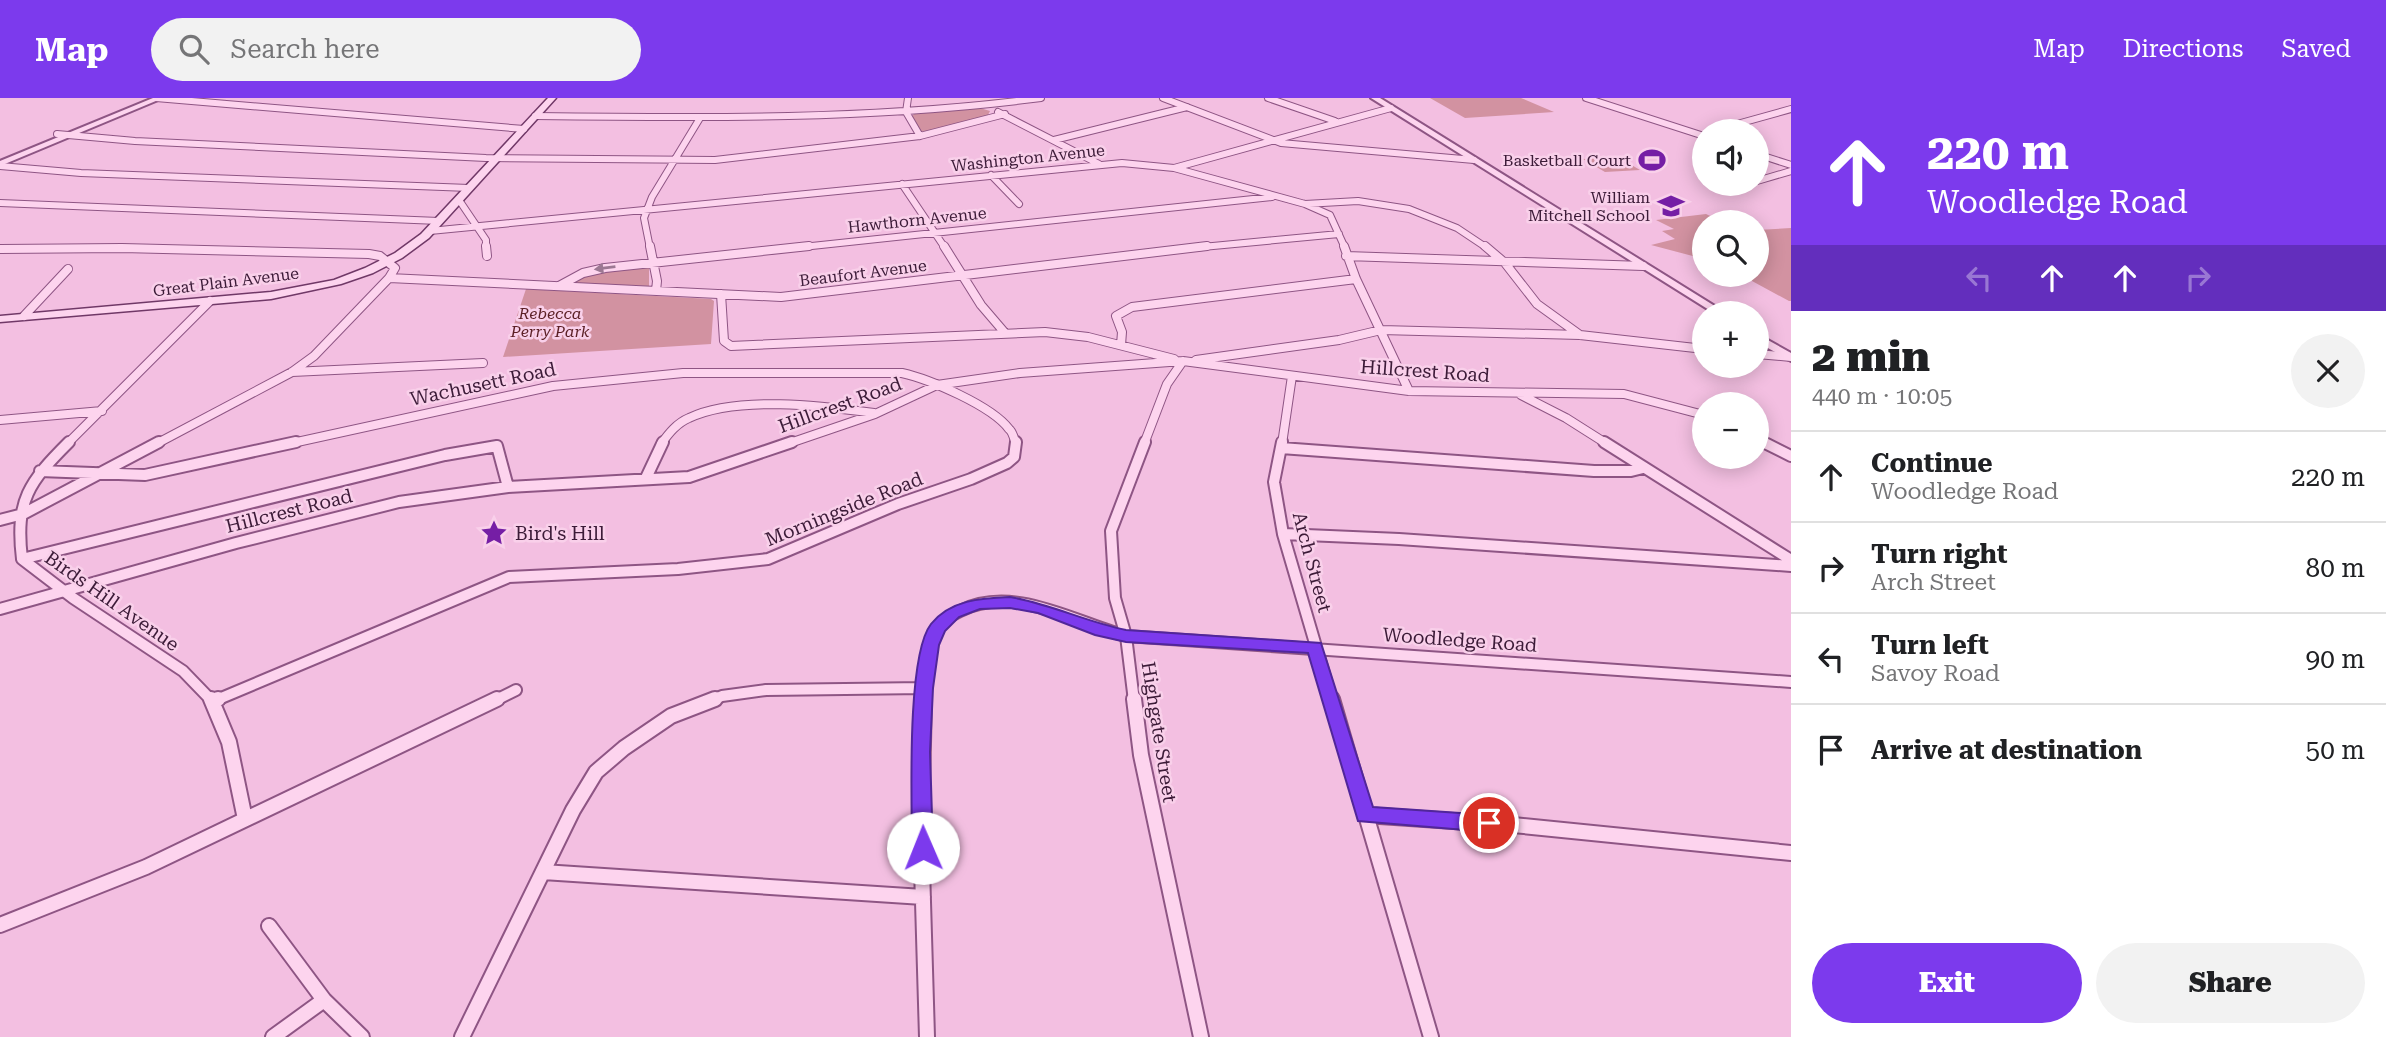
<!DOCTYPE html>
<meta charset="utf-8">
<style>
:root{--surface:#fff;--page:#f2f2f2;--text:#202124;--muted:#757577;--line:#e0e0e0;--accent:#7c3aed}
body{margin:0;font-family:"Roboto Serif",serif;background:var(--page);color:var(--text);height:100vh;display:flex;flex-direction:column;font-size:26px;white-space:nowrap}
*{box-sizing:border-box;margin:0}
p{font-size:23px;color:var(--muted)}
.icon{flex:none;width:38px;height:38px;fill:none;stroke:currentColor;stroke-width:2;stroke-linecap:round;stroke-linejoin:round}
.map{position:relative;flex:1;overflow:hidden}
.details{display:flex;flex-direction:column;background:var(--surface);width:595px}
.details>*{flex:none}
.guide{background:#7c3aed;color:#fff;overflow:hidden}
.tools{position:absolute;left:1692px;top:21px;display:grid;gap:14px}
.tools a{display:grid;place-items:center;width:77px;height:77px;border-radius:50%;background:var(--surface);box-shadow:0 4px 18px #0003;font-size:35px}
.pin{position:absolute;display:grid;place-items:center;width:60px;height:60px;color:#fff;margin:-30px;border:4px solid #fff;border-radius:50%;box-shadow:0 2px 7px #0007}
.me{position:absolute;width:77px;margin:-38px;rotate:359deg;stroke-linejoin:round;filter:drop-shadow(0 0 5px #0008)}
.turn{display:flex;align-items:center;gap:24px;height:147px;padding:0 21px;font-size:32px}
.turn .icon{width:91px;height:91px;stroke-width:2.5}
.turn b{display:block;font-size:49px;line-height:60px}
.lanes{display:flex;align-items:center;height:66px;padding:0 21px;background:#0003;justify-content:center;gap:35px;direction:ltr}
.lanes .off{opacity:.35}
.round{display:grid;place-items:center;flex:none;width:74px;height:74px;border-radius:37px;background:var(--page)}
.headline{display:flex;align-items:center;justify-content:space-between;height:119px;padding:0 21px}
h1{font-size:42px;font-weight:800;line-height:52px}
.primary-button{display:flex;gap:14px;margin-top:auto;padding:14px 21px}
.primary-button a{flex:1;height:80px;border-radius:42px;background:var(--accent);color:#fff;font-size:28px;font-weight:800;line-height:80px;text-align:center}
.primary-button a+a{background:var(--page);color:var(--text)}
ul{padding:0;list-style:none}
li{display:flex;align-items:center;gap:21px;height:91px;padding:0 21px;border-top:2px solid var(--line)}
li div{flex:1}
li b{display:block;font-size:26px}
li em{font-style:normal}
header{display:flex;align-items:center;gap:42px;box-sizing:border-box;height:98px;padding:0 35px;background:var(--accent);color:#fff}
header strong{font-size:33px}
nav{display:flex;gap:38px;margin-inline-start:auto;font-size:24px}
.search{width:490px;height:63px;background:var(--page);display:flex;align-items:center;gap:18px;box-sizing:border-box;padding:0 24px;border-radius:38px;color:var(--muted);font-size:26px}
main{display:flex;flex:1;min-height:0}
.map>svg:first-child{display:block}
.green{fill:#d292a1}
.lines{fill:none;stroke-linecap:round;stroke-linejoin:round}
.minor-far3-casing{stroke:#8e5584;stroke-width:8}
.minor-far2-casing{stroke:#8e5584;stroke-width:10}
.minor-far1-casing{stroke:#8e5584;stroke-width:14}
.minor-casing{stroke:#8e5584;stroke-width:18}
.tertiary-casing{stroke:#8e5584;stroke-width:4}
.secondary-casing{stroke:#703867;stroke-width:3}
.minor-far3{stroke:#fdd4ee;stroke-width:6}
.minor-far2{stroke:#fdd4ee;stroke-width:8}
.minor-far1{stroke:#fdd4ee;stroke-width:10}
.minor{stroke:#fdd4ee;stroke-width:14}
.tertiary{fill:#fdd4ee;fill-rule:evenodd}
.secondary{fill:#fdd4ee;fill-rule:evenodd}
.oneway{fill:#9c7893}
.route{fill:#7c3aed;stroke:#51269a;stroke-width:2}
.labels{text-anchor:middle;dominant-baseline:central;stroke-width:5;stroke-linejoin:round;paint-order:stroke}
.far-street-label{font-size:16px;fill:#3c1b38;stroke:#f9d0ea}
.far-poi-label{font-size:16px;fill:#3c1b38;stroke:#f9d0ea;text-anchor:end}
.far-park-label{font-size:16px;font-style:italic;fill:#5b1f25;stroke:#f9d0ea}
.street-label{font-size:19px;fill:#3c1b38;stroke:#f9d0ea}
.poi-label{font-size:19px;fill:#3c1b38;stroke:#f9d0ea;text-anchor:start}
</style>
<header>
<strong>Map</strong>
<div class="search"><svg class="icon" aria-label="search" viewBox="0 0 24 24"><circle cx="10" cy="10" r="6"/><path d="M15 15l6 6"/></svg>Search here</div>
<nav><a>Map</a><a>Directions</a><a>Saved</a></nav>
</header>
<main>
<div class="map">
<svg width="1791" height="939" viewBox="0 0 1791 939">
<rect width="100%" height="100%" fill="#f3bfe1"/>
<path class="green" d="M1430,0H1521L1554,14L1465,20Z
M980,10L990,13L988,17C968,24 942,38 920,33L911,19L916,14Z
M1618,59L1640,72L1605,74L1583,61Z
M1706,116L1723,124H1704V161L1651,147L1675,141L1662,133L1674,131L1656,122Z
M1791,130V203H1789L1741,177H1757V132Z
M649,168V188L569,186L585,176Z
M526,191L711,201L714,203L711,246L503,259Z"/>
<g class="lines">
<g class="minor-far3-casing">
<path id="minor-far3" d="M156,0L524,31
M908,0L906,14L920,38
M1163,0L1281,45L1474,62
M1268,0L1335,23
M1586,0L1704,38
M998,14L1099,66
M535,18C704,20 873,22 1041,0
M1712,33L1791,11
M57,36L135,43L486,60L715,62L920,38L1005,16
M1054,42L1187,9
M1757,56L1791,67
M0,68L81,75L469,90
M1174,70L1391,10
M991,77L1019,106
M1757,83L1791,73
M902,86L945,150
M1738,88L1746,86
M459,102L486,142V150
M0,105L439,123
M1305,106L1330,117L1345,150
M430,133L1122,65L1174,70L1305,106L1358,103L1409,111L1457,130L1487,150
M650,150L644,120L652,99L700,20
M793,150L1272,99
M1192,150L1339,136"/>
</g>
<g class="minor-far2-casing">
<path id="minor-far2" d="M486,148L487,158
M650,148L657,183L656,193
M944,148L981,207L1005,235
M1344,148L1356,181L1409,293
M1485,148L1505,165L1537,206L1580,237
M0,151L122,150L369,156L380,158L395,170L389,180L314,258L292,274L156,346
M1346,158L1643,168
M389,180L781,199L1207,148
M559,188L583,175L605,170L809,148
M721,196L724,243L731,248L1045,234L1088,239L1174,261
M24,218L68,171
M1121,247L1122,234L1116,218L1132,209L1356,181
M1757,256L1791,259
M1196,262L1339,242L1381,232L1580,237L1704,251
M292,274L483,265
M1521,297L1566,320L1607,346
M0,322L102,313
M1757,341L1766,346
M67,346L210,203
M288,346L553,288L683,275H902C929,281 992,308 1009,331C1013,334 1014,341 1016,346
M661,346C669,335 677,325 689,320C737,297 823,308 874,315
M787,346L875,316L937,287L1020,275L1183,263L1409,293L1624,296L1704,317
M1144,346L1167,286L1183,263
M1282,346L1292,278"/>
</g>
<g class="minor-far1-casing">
<path id="minor-far1" d="M69,344C29,384 15,402 22,461L73,500L183,573L212,603
M1282,344L1274,384L1283,436L1332,603
M1604,344L1791,462
M1763,344L1791,358
M1281,350L1594,373H1631L1643,370
M40,373L145,377L296,344
M646,380L663,344
M0,422L23,416L159,344
M1283,436L1399,441L1791,468
M22,461L445,357L497,348L508,389
M0,511L236,445L399,404L508,389L689,379L792,344
M214,603L509,479L678,471L768,461L898,406L971,381L1007,365L1014,359L1016,344
M494,603L516,592
M710,603L722,598L766,592L924,590
M924,603C925,582 925,558 933,539C938,527 948,518 960,513C1013,486 1074,524 1126,538L1791,584
M1134,603L1126,538L1115,500L1111,433L1145,344"/>
</g>
<g class="minor-casing">
<path id="minor" d="M211,601L229,644L245,721
M924,601L921,736L927,939
M1134,601L1141,657L1201,939
M1332,601L1431,939
M213,603L218,601
M1365,717L1513,727L1791,755
M543,774L923,799
M0,827L146,769L497,601
M269,828L324,902L362,939
M273,939L324,902
M462,939L573,712L596,674L624,650L671,618L715,601"/>
</g>
<g class="tertiary-casing">
<path id="tertiary" d="M153,0H163L0,68V63Z
M1371,0H1380L1726,215H1714Z
M1757,236L1791,255V263L1757,244Z"/>
</g>
<g class="secondary-casing">
<path id="secondary" d="M548,0H556L429,140L402,160L373,175L341,186L271,201L0,224V218L271,194L334,182L365,170L395,155L421,136Z"/>
</g>
<use href="#minor-far3" class="minor-far3"/>
<use href="#minor-far2" class="minor-far2"/>
<use href="#minor-far1" class="minor-far1"/>
<use href="#minor" class="minor"/>
<use href="#tertiary" class="tertiary"/>
<use href="#secondary" class="secondary"/>
</g>
<defs><path id="oneway-solid" d="M-6-.8H1V-3.2L6.5 0L1 3.2V.8H-6Z" transform="scale(1.75)"/></defs>
<use class="oneway" href="#oneway-solid" transform="translate(605 170) rotate(173)"/>
<path class="route" d="M1010,499C1051,506 1086,524 1126,532L1321,545L1373,709L1489,717L1496,720L1499,725L1496,731L1489,734L1358,723L1308,555L1126,544L1095,537L1038,515L1010,510L980,511L959,519L945,533L939,547L933,590L930,654L933,750L930,756L923,759L915,756L912,750C912,706 906,558 931,526C950,502 981,500 1010,499Z"/>
<defs>
<g id="stadium-bare" transform="scale(2.1)"><path d="M0-5a6.5 5 0 1 0 0 10a6.5 5 0 1 0 0-10ZM-3.5-1.8h7v3.6h-7Z" fill="#751ea5" stroke="#f9d0ea" stroke-width="2.5" paint-order="stroke"/></g>
<g id="school-bare" transform="scale(2.1)"><path d="M0-5L7-2L0 1L-7-2ZM-4 1L0 2.5L4 1V4Q0 6-4 4Z" fill="#751ea5" stroke="#f9d0ea" stroke-width="2.5" paint-order="stroke"/></g>
<g id="sight-bare" transform="scale(2.1)"><path d="M0-6L1.8-2.2L6-1.7L2.9 1.2L3.7 5.4L0 3.3L-3.7 5.4L-2.9 1.2L-6-1.7L-1.8-2.2Z" fill="#751ea5" stroke="#f9d0ea" stroke-width="2.5" paint-order="stroke"/></g>
</defs>
<g fill-rule="evenodd">
<use href="#stadium-bare" x="1652" y="62"/>
<use href="#school-bare" x="1671" y="108"/>
<use href="#sight-bare" x="494" y="435"/>
</g>
<g class="labels">
<g class="far-street-label">
<text transform="translate(1028 60) rotate(-6)">Washington Avenue</text>
<text transform="translate(917 122) rotate(-6)">Hawthorn Avenue</text>
<text transform="translate(863 175) rotate(-7)">Beaufort Avenue</text>
<text transform="translate(226 184) rotate(-7)">Great Plain Avenue</text>
</g>
<g class="far-poi-label">
<text x="1631" y="62">Basketball Court</text>
<text x="1650" y="99">William<tspan x="1650" dy="18">Mitchell School</tspan></text>
</g>
<g class="far-park-label">
<text x="550" y="215">Rebecca<tspan x="550" dy="18">Perry Park</tspan></text>
</g>
<g class="street-label">
<text transform="translate(1425 273) rotate(4)">Hillcrest Road</text>
<text transform="translate(483 286) rotate(-12)">Wachusett Road</text>
<text transform="translate(840 307) rotate(-20)">Hillcrest Road</text>
<text transform="translate(844 411) rotate(-22)">Morningside Road</text>
<text transform="translate(289 413) rotate(-14)">Hillcrest Road</text>
<text transform="translate(1312 464) rotate(75)">Arch Street</text>
<text transform="translate(112 503) rotate(35)">Birds Hill Avenue</text>
<text transform="translate(1460 542) rotate(4)">Woodledge Road</text>
<text transform="translate(1159 634) rotate(81)">Highgate Street</text>
</g>
<g class="poi-label">
<text x="515" y="435">Bird's Hill</text>
</g>
</g>
</svg>
<div class="tools">
<a><svg class="icon" aria-label="sound" viewBox="0 0 24 24"><path d="M4 9h4l5-4v14l-5-4H4zM17 9q2 3 0 6"/></svg></a>
<a><svg class="icon" aria-label="search" viewBox="0 0 24 24"><circle cx="10" cy="10" r="6"/><path d="M15 15l6 6"/></svg></a>
<a>+</a>
<a>−</a>
</div>
<div class="pin" style="left:1489px;top:725px;background:#d93025"><svg class="icon" aria-label="arrive" viewBox="0 0 24 24"><path d="M6 21V4h12l-3 4 3 4H6"/></svg></div>
<svg class="me" style="left:923px;top:750px" viewBox="-20 -20 40 40"><circle r="19" fill="#fff"/><path d="M0-13L10 11 0 6-10 11z" fill="#7c3aed"/></svg>
</div>
<section class="details">
<div class="guide">
<div class="turn"><svg class="icon" aria-label="ahead" viewBox="0 0 24 24"><path d="M12 20V5M6 11l6-6 6 6"/></svg><div><b>220 m</b>Woodledge Road</div></div>
<div class="lanes"><svg class="icon off" aria-label="left" viewBox="0 0 24 24"><path d="M17 20v-9H6M10 6l-5 5 5 5"/></svg><svg class="icon" aria-label="ahead" viewBox="0 0 24 24"><path d="M12 20V5M6 11l6-6 6 6"/></svg><svg class="icon" aria-label="ahead" viewBox="0 0 24 24"><path d="M12 20V5M6 11l6-6 6 6"/></svg><svg class="icon off" aria-label="right" viewBox="0 0 24 24"><path d="M7 20v-9h11M14 6l5 5-5 5"/></svg></div>
</div>
<div class="headline"><div><h1>2 min</h1><p>440 m · 10:05</p></div><a class="round"><svg class="icon" aria-label="close" viewBox="0 0 24 24"><path d="M6 6l12 12M18 6L6 18"/></svg></a></div>
<ul>
<li><svg class="icon" aria-label="ahead" viewBox="0 0 24 24"><path d="M12 20V5M6 11l6-6 6 6"/></svg><div><b>Continue</b><p>Woodledge Road</p></div><em>220 m</em></li>
<li><svg class="icon" aria-label="right" viewBox="0 0 24 24"><path d="M7 20v-9h11M14 6l5 5-5 5"/></svg><div><b>Turn right</b><p>Arch Street</p></div><em>80 m</em></li>
<li><svg class="icon" aria-label="left" viewBox="0 0 24 24"><path d="M17 20v-9H6M10 6l-5 5 5 5"/></svg><div><b>Turn left</b><p>Savoy Road</p></div><em>90 m</em></li>
<li><svg class="icon" aria-label="arrive" viewBox="0 0 24 24"><path d="M6 21V4h12l-3 4 3 4H6"/></svg><div><b>Arrive at destination</b></div><em>50 m</em></li>
</ul>
<div class="primary-button"><a>Exit</a><a>Share</a></div>
</section>
</main>
